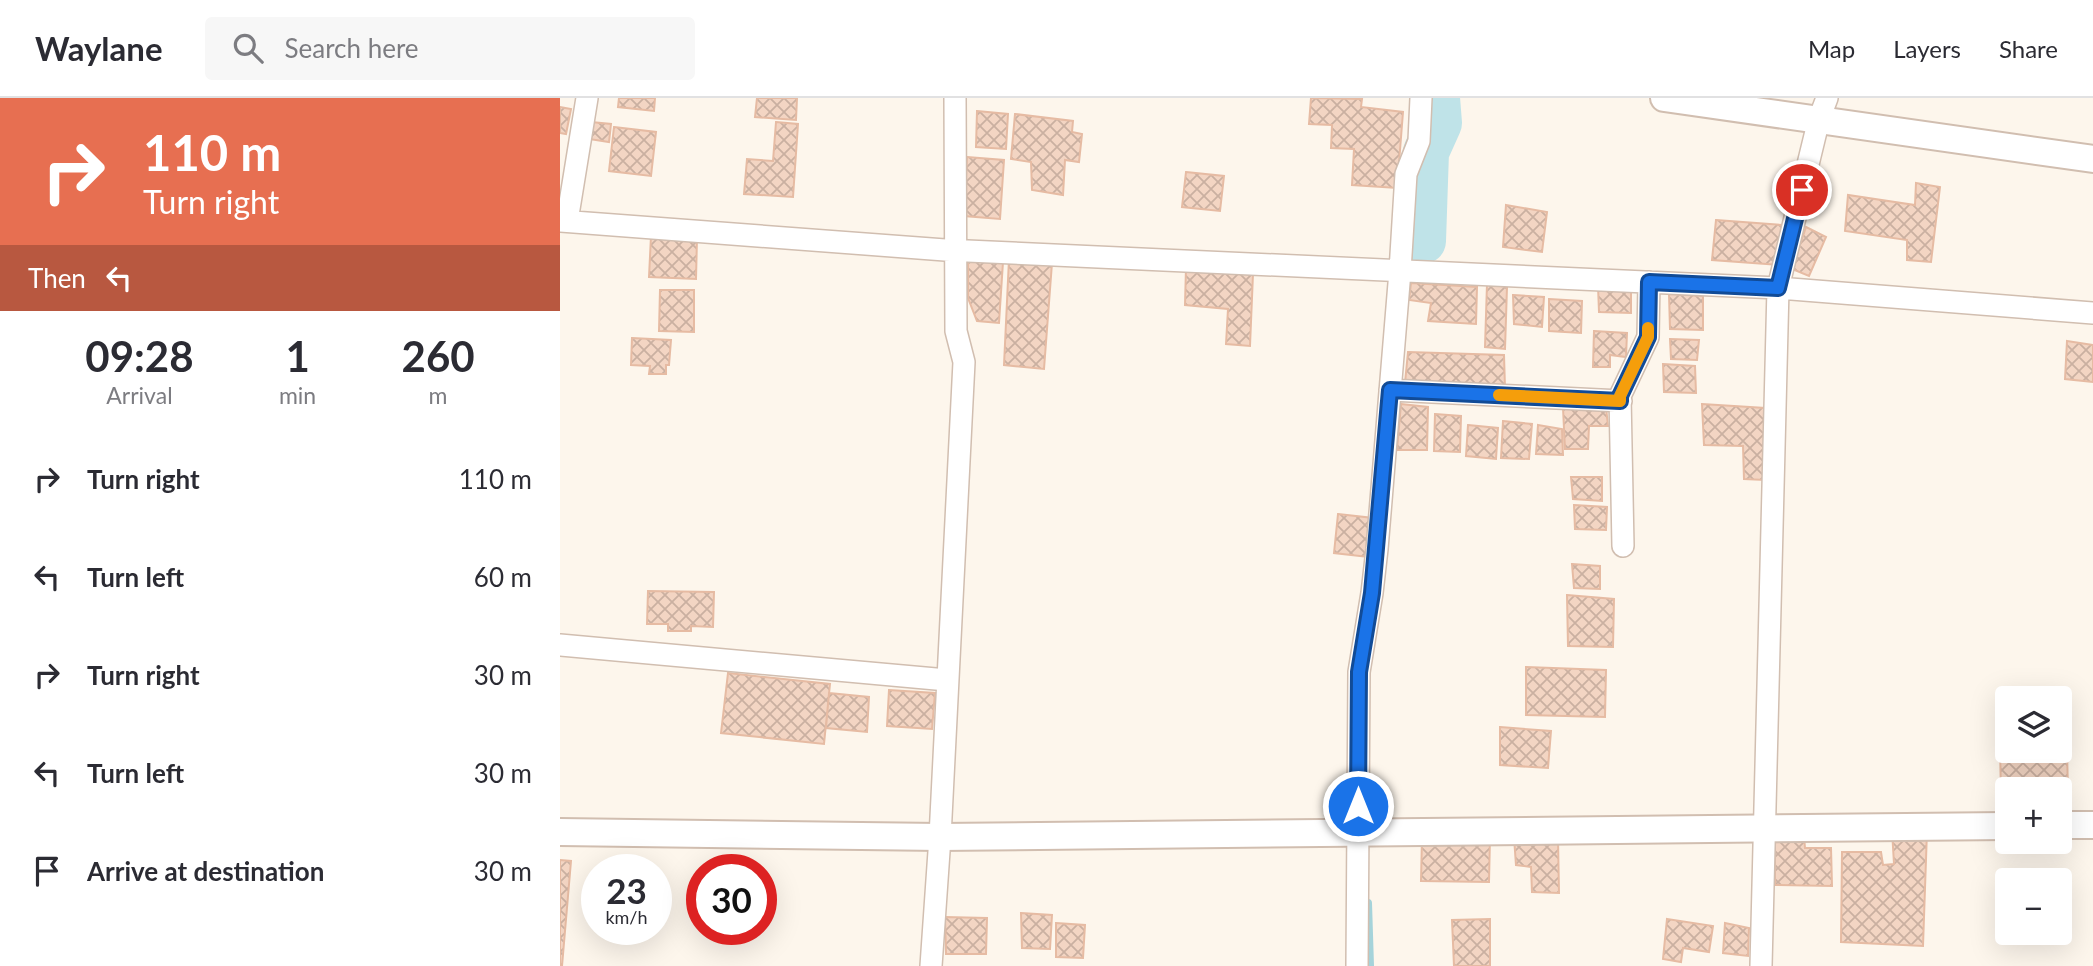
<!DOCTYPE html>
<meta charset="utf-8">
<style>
:root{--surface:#fff;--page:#f7f7f7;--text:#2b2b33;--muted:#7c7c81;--line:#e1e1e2}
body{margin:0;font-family:Lato,sans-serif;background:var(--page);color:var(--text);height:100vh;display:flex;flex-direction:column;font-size:26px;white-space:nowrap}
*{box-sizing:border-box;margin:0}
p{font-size:23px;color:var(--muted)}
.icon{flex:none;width:38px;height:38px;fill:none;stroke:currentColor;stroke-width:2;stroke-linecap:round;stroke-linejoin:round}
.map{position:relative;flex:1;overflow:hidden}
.drawer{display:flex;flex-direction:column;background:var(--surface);width:560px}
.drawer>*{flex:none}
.hud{background:#e76f51;color:#fff;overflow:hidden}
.fabs{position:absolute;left:1435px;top:588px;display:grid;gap:14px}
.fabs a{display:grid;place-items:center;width:77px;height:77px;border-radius:7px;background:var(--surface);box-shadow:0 7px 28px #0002;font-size:35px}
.speed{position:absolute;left:21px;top:756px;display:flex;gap:14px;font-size:35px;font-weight:700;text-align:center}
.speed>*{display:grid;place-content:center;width:91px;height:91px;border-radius:50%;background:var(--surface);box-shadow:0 7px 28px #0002;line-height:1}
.speed small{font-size:18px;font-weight:400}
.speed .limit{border:10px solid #d22;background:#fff;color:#111}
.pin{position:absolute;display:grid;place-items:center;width:60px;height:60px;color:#fff;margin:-30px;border:4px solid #fff;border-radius:50%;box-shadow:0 2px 7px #0007}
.me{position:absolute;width:77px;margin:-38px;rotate:0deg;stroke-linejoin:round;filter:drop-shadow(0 0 5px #0008)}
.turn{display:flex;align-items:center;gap:24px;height:147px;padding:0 28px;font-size:32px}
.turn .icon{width:91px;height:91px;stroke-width:2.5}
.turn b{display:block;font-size:49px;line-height:60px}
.then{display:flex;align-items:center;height:66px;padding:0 28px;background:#0003;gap:14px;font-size:26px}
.eta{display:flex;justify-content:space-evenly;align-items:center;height:119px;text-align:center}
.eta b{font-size:42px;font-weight:700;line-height:49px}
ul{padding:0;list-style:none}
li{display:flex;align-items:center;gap:21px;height:98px;padding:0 28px}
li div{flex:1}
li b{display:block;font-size:26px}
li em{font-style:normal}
header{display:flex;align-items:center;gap:42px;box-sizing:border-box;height:98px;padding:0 35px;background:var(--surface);border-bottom:2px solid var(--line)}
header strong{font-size:33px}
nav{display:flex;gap:38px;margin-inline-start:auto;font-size:24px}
.search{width:490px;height:63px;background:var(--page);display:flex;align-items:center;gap:18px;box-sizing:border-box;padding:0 24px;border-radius:7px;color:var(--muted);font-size:26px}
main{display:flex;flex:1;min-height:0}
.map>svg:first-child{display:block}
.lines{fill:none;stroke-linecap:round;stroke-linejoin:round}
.stream{stroke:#a5d3da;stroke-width:8}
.river{stroke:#bfe3e8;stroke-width:46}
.building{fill:url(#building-cross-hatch);stroke:#e6bba3;stroke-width:2}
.minor-casing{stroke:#d1beb0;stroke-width:24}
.tertiary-casing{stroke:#d1beb0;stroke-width:30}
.minor{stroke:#fff;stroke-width:21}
.tertiary{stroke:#fff;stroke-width:26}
.route-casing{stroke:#114b97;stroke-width:18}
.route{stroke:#1a73e8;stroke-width:12}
.slow{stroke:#f59e0b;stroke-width:12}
</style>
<header>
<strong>Waylane</strong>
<div class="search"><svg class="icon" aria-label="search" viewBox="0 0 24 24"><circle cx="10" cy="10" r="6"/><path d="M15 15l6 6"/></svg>Search here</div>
<nav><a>Map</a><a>Layers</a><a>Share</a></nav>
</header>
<main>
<section class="drawer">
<div class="hud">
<div class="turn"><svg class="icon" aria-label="right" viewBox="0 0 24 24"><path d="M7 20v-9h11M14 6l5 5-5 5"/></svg><div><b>110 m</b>Turn right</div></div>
<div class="then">Then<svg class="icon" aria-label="left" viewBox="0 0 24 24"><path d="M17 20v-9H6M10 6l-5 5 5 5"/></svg></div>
</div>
<div class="eta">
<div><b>09:28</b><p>Arrival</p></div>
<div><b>1</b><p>min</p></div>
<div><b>260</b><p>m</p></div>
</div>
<ul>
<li><svg class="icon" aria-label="right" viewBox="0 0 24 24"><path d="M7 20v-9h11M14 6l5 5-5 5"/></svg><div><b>Turn right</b></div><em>110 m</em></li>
<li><svg class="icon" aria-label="left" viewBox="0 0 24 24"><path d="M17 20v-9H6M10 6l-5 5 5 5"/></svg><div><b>Turn left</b></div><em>60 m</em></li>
<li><svg class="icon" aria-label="right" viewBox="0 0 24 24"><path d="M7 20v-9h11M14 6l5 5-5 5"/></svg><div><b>Turn right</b></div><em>30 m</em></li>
<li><svg class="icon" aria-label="left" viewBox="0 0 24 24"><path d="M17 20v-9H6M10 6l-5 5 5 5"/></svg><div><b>Turn left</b></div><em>30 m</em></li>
<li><svg class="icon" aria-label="arrive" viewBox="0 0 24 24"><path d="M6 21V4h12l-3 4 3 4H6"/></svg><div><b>Arrive at destination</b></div><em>30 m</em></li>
</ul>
</section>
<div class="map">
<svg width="1533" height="868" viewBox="0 0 1533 868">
<defs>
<pattern id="building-cross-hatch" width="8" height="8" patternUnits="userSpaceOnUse" patternTransform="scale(1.75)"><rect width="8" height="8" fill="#f3d5c3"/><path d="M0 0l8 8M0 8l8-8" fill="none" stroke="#cab0a1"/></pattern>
</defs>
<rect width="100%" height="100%" fill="#fdf6ec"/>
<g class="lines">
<path class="stream" d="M808,805L810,868"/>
<path class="river" d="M863,143L866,54L879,25L877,0"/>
</g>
<path class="building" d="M59,0H95L94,13L58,9Z
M197,0H237L236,22L195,19Z
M751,0L802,1L801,9L843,14L837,90L792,87L794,51L771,50L772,27L749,26Z
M0,9L11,11L6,36L0,35Z
M417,13L448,16L446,51L416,49Z
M455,16L513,23L512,34L522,36L519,64L505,62L503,97L472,92L471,64L451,61Z
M31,24L51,26L49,44L29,41Z
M216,24L238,26L233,99L184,96L187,61L213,63Z
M54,29L96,34L91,78L49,73Z
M407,59L444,62L440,121L404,118Z
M626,74L664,78L660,113L622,109Z
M1356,85L1380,89L1371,164L1347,162V142L1285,133L1288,97L1355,107Z
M946,107L987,114L982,154L943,149Z
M1156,122L1222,127L1220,167L1152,162Z
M1246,129L1266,139L1249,178L1232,171Z
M91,138L137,140L136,181L89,179Z
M408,161L443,164L439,225L417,223L408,200Z
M449,161L492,165L484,271L444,267Z
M626,169L693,176L690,248L666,246L668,211L625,207Z
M851,185L917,189L916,226L868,223L871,205L849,202Z
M927,186L947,189L945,251L925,249Z
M1038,188L1071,191V215L1039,214Z
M100,192H134V234L99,233Z
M1109,196L1143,198V232L1110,231Z
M953,197L984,199L982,229L954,226Z
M989,201L1022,203L1021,235L989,233Z
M1034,233L1067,235L1066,259L1050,257V269H1033Z
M72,240L111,242L109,267H106V276H89L90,268L71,267Z
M1110,241L1139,242L1137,262L1111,261Z
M1507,243L1533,247V284L1505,281Z
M848,254L944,257L945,290L845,285Z
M1103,266L1135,268L1136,295L1104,294Z
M841,306L868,309L867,352H837Z
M1142,306L1205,310V382L1184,381L1183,348L1144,347Z
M1046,309L1048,328H1029L1028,351H1005L1003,310Z
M875,316L901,318L900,354L874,353Z
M943,323L972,326L969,361L941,360Z
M908,327L938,330L936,361L906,358Z
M978,327L1002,331L1003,357L976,356Z
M1011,379H1042V403L1013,401Z
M1014,407L1047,409L1046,432L1015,431Z
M778,416L813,420L808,459L774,455Z
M1012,466L1040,468V491L1014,490Z
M88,493L154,494L153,529L131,528V533H108V526H87Z
M1007,497L1054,501L1053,549L1008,548Z
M966,569L1046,572L1045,619L966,617Z
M168,575L270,586L264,646L161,635Z
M329,592L375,595L372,631L327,628Z
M269,595L309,599L307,634L266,630Z
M940,629L991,633L988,670L940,667Z
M1440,650H1447V653L1507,651L1508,695H1500V691H1447V696H1441Z
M1332,732L1367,733L1363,848L1281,844L1282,754H1321L1323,767L1334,766Z
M1215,738H1244L1245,750H1271L1272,788L1215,787Z
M862,739H930L929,784L861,783Z
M954,739L998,740L999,795L972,794L971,769L956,767Z
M0,762L11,763L2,868H0Z
M461,815L492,817L490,851L462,850Z
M385,819L427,820L426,856H386Z
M930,821V868H894L892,822Z
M1107,821L1153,828L1149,854L1123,850L1121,864L1103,861Z
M496,825L525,827L523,860L496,859Z
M1165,825L1189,830L1188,858L1163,855Z"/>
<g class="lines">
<g class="minor-casing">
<path id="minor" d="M0,123L385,152L1218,190L1533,215
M7,123L27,0
M830,292L1061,303
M1063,448L1060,298L1088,239L1089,184
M0,547L387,582
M371,868L380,739L404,264L396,233L395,0
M797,868L799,574L812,495L817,451L840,173L846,76L859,43L861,0
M1201,868L1218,190L1259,21L1267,0"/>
</g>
<g class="tertiary-casing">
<path id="tertiary" d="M1104,0L1533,61
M1500,727H1533
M0,734L380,739L1447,728"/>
</g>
<use href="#minor" class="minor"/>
<use href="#tertiary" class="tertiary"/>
</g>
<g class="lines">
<g class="route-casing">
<path id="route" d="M798,708L799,574L812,495L830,292L1060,303V298L1088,239L1089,184L1218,190L1242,92"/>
</g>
<use href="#route" class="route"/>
<path class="slow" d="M939,297L1060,303V298L1088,239V230"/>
</g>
</svg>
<div class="fabs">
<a><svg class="icon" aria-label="layers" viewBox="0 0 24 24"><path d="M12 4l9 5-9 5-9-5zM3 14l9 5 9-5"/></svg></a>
<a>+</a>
<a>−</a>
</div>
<div class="speed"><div>23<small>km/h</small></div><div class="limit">30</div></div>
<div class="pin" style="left:1242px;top:92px;background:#d93025"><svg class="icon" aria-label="arrive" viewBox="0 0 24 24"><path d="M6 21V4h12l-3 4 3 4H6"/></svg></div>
<svg class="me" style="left:798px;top:708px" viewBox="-20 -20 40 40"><circle r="17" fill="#1a73e8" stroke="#fff" stroke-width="3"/><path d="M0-11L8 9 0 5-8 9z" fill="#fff"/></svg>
</div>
</main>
